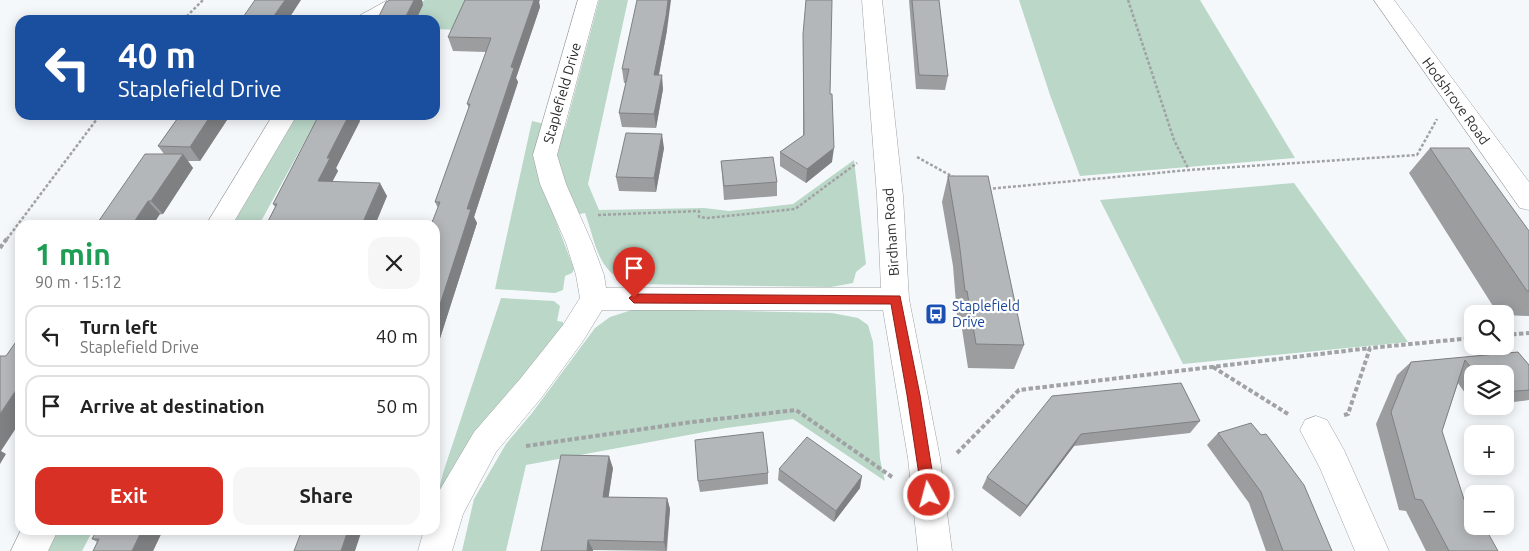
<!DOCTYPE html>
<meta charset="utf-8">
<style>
:root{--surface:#fff;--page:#f6f6f6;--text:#222;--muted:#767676;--line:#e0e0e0;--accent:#d93025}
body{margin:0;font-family:Ubuntu,sans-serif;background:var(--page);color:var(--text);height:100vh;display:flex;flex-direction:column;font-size:19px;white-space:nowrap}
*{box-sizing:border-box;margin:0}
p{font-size:16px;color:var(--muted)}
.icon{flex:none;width:28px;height:28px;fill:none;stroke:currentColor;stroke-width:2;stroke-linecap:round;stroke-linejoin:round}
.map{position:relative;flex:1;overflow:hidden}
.drawer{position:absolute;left:15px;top:220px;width:425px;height:315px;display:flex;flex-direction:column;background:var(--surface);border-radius:15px;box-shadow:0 2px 12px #0003}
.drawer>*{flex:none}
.top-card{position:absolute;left:15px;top:15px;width:425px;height:105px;border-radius:15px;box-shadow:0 2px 12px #0003;background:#1a4fa0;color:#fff;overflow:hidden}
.controls{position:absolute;left:1464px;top:305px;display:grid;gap:10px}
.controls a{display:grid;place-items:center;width:50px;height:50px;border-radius:10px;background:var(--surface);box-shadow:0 2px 12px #0003;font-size:25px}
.pin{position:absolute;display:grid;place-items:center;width:42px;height:42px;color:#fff;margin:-51px -21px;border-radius:50% 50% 50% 0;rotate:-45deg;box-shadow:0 0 5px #0007}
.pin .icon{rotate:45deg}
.me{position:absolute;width:55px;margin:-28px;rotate:353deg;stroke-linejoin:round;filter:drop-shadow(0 0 4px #0008)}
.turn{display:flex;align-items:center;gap:18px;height:105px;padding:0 20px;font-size:22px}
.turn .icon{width:65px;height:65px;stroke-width:2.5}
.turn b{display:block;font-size:35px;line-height:42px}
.round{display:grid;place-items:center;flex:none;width:52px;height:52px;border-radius:15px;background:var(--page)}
.summary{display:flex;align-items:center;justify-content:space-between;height:85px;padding:0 20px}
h1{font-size:30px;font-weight:700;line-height:38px;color:#1e9e55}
.button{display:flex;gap:10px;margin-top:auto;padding:10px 20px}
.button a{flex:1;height:58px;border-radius:15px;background:var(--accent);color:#fff;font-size:20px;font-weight:700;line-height:58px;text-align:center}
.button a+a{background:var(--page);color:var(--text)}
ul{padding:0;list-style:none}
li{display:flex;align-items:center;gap:15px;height:62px;margin:0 10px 8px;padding:0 10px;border:2px solid var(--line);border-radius:15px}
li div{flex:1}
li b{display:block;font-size:19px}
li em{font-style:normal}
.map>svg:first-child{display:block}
.green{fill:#bad7c8}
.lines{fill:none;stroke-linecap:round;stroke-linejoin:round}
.minor-casing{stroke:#9fa1a3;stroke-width:1}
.path-far1{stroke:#a0a2a4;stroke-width:2.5;stroke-dasharray:3 2;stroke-linecap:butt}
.path{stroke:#a0a2a4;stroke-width:4;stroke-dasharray:4.5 2.5;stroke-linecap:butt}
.minor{fill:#fff;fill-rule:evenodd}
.wall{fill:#9b9d9f}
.shaded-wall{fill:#7e8082}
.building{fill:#b4b7b9;stroke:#7e8082}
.route{fill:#d93025;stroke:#8d1f18}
.labels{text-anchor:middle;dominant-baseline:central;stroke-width:4.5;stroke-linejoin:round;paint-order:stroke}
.street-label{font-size:14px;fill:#2c2d2e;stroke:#fff}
.transit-label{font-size:14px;fill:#164399;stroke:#fff;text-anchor:start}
</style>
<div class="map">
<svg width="1529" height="551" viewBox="0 0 1529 551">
<rect width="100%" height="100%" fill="#f5f8fa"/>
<path class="green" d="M425,0H472L459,30L435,29V20H388Z
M599,0H628L588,184L599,210L704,208L729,211L793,204L854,160L866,264L856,272L853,283L831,287L632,284C597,274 596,243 585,213L555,219L574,269L572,273L565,276L563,290L555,293L495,289L532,121L565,129Z
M1019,0H1200L1295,158L1080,176L1050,95Z
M293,115H319L259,225H230Z
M1294,183L1408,342L1183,364L1100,200Z
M501,298L554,301L560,306L557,321L563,322V327L435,503L444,470Z
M635,309L832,313L858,318L868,325L873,342L880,459L885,481L793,419L726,428L526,465L506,551H462L474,499L506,444L532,413L595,328L610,317Z
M56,530H93L82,551H44Z"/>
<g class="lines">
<g class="minor-casing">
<path id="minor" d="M388,0H413L410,4L381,20H356L359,16Z
M578,0H598L557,155L566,184L592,243L604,275L606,288H881L877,196L862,0H882L903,196L909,299L940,458L952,551H918L908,458L883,310H602L583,341L542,397L496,452L463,514L452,551H418L424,530H435V498L474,432L520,379L563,325L580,298L576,275L566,243L540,184L533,155Z
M1374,0H1394L1529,182V210L1520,208Z
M273,115H297L232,225H206Z
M1316,416L1327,420L1344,450L1389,551H1355L1320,468L1300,430L1305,420Z
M21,530H58L48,551H11Z"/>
</g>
<path class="path-far1" d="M1128,0L1174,140L1189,170
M183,20L203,0
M917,157L955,178
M988,189L1189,170L1417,155L1437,119
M598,215L699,211V217L708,218L795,209L857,163
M7,239L100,115"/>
<path class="path" d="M0,248L8,237
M1505,335L1529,333
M1213,367L1288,414
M1344,415L1348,414L1370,348L1472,338
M526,446L692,422L796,410L892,477
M957,453L1019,390L1370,348"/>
<use href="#minor" class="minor"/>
</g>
<path class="wall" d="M806,0L830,94L832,162L806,183L780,166V152L803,136V48Z
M909,0H939L948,76L945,90L916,89Z
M539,2L540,7L516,78L518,82L474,217L477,223L435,354V225L438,208L435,202L469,108L467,104L486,52L453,51L448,37Z
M667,30L659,75L663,89L656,128L622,127L619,113L626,83H624L622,69Z
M180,115H226H224L227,120L200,161H188L193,168L163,214L96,225L164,154L158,146Z
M319,115H356L360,121L336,168L338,171L332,181L387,196L375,225H266L275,207L273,204Z
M664,148L656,192L619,191L616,177Z
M1430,148L1529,231V316L1505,315V314H1498L1409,173Z
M721,161L777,182V196L724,200Z
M948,176L1024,345L1014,369L968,368L960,316H957L953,266L942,202Z
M1518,352L1529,365V400L1505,403V374H1472V403L1458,383L1442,431L1470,518L1498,551H1426L1406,511L1399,510L1376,424L1397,375L1411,362Z
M1181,383L1200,421L1190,433L1074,446L1020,517L982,488L987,477Z
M1218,433L1332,551H1266L1249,503L1207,445Z
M613,468L608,497L667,498L670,509L667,551L593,550V551H541Z
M779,469L860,488L834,522L778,480Z
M768,473V484L700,492L698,481Z
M97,530H163L153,551H93L97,542L92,539Z"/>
<path class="shaded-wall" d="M285,0H301L288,20H271Z
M414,0H422L423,5L416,20H404Z
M534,0H540L539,2L540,7L516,78L518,82L474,217L477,223L435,354V320L467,209L511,67Z
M668,0H671L667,30L656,89L654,75Z
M662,75L663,89L656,128L654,114Z
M211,115H224L227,120L200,161L190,147Z
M349,115H356L360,121L336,168L338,171L326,194L318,181L327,158Z
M662,134L664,148L656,192L654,178Z
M834,148L832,162L806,183L807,169Z
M183,154L193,168L163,214L151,201Z
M380,183L387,196L375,225H365L363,222Z
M148,201L160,214L153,225H132Z
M20,384V422L1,451L6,454L0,464V414Z
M1081,434L1074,446L1020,517L1027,506Z
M609,456L613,468L607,508L603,497Z
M862,476L860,488L834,522L836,511Z
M667,498L670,509L666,551L664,542Z
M142,530H163L153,551H132Z
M348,530H362L355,551H341Z
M588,540L593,550V551H587Z"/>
<path class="building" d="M255,0H285L271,20H241Z
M390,0H414L404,20H377L386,2Z
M465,0H534L511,67L514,68L467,209H471L435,320V225H431L440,202H435L470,104H467L491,38L448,37Z
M637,0H668L666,16L654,75H662L654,114L619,113L629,69H622Z
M806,0H832L830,94H832L834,148L807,169L780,152L804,135L803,34Z
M912,0H939L948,76L919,75Z
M180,115H211L190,147L158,146Z
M319,115H349L327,158H330L318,181L380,183L363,222L303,221L301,225H266L277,204H273Z
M626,133L662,134L654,178L616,177Z
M1430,148H1469L1529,231V291H1527Z
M145,154H183L151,201H148L132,225H96Z
M773,157L777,182L724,186L721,161Z
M948,176H988L1024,345L976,344L967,291H965L959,241Z
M20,336V384L0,414V356H6Z
M1518,352L1529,365V390L1505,392V374H1476L1465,360L1442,431L1470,518H1472V526H1484L1498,551H1449L1422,500L1415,499L1391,412L1411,362Z
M1181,383L1200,421L1081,434L1027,506L987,477L1052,396Z
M1251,423L1261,435L1266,434L1304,485L1332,551H1283L1261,492L1218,433Z
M763,432L768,473L698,481L695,440Z
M807,437L862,476L836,511L779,469Z
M561,455L609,456L603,497L667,498L664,542L588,540L587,551H541Z
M97,530H142L132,551H93L99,539H92Z
M302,530H348L341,551H294Z"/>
<path class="route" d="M634,294L900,296L920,395L936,495L934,500L929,502L924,500L922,495L907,395L891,304L634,303L629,298Z"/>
<defs>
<g id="bus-square" transform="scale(1.125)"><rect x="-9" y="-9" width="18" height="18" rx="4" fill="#1a4fb4" stroke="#fff"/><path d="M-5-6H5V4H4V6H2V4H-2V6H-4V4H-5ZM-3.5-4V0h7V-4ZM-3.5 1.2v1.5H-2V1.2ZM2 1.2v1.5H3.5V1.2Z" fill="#fff"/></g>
</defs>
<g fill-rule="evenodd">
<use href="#bus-square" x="936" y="314"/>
</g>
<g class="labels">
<g class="street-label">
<text transform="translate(562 93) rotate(-74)">Staplefield Drive</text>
<text transform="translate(1456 101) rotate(54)">Hodshrove Road</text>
<text transform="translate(891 232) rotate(-94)">Birdham Road</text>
</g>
<g class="transit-label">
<text x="952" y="306">Staplefield<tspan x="952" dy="16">Drive</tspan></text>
</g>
</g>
</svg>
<div class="controls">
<a><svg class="icon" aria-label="search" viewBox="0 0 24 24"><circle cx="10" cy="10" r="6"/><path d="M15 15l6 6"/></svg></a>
<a><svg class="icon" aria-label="layers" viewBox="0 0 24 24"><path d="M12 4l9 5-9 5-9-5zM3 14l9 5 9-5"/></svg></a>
<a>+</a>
<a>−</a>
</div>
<div class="pin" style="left:634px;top:298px;background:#d93025"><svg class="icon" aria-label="arrive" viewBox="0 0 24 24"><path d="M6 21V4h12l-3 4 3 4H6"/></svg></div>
<svg class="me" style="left:929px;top:495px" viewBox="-20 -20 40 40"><circle r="17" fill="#d93025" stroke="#fff" stroke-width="3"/><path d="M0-11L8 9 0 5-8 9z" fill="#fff"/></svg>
<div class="top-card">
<div class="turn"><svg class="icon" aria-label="left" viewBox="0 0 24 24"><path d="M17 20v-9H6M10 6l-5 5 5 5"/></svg><div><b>40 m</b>Staplefield Drive</div></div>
</div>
<section class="drawer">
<div class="summary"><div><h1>1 min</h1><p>90 m · 15:12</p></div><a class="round"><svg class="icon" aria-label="close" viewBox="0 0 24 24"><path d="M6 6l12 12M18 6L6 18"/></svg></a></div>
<ul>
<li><svg class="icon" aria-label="left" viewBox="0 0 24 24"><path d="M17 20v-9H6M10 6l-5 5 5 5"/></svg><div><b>Turn left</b><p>Staplefield Drive</p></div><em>40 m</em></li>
<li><svg class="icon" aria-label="arrive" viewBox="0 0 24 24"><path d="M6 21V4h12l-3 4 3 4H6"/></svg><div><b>Arrive at destination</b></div><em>50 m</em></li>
</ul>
<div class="button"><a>Exit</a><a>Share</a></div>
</section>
</div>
